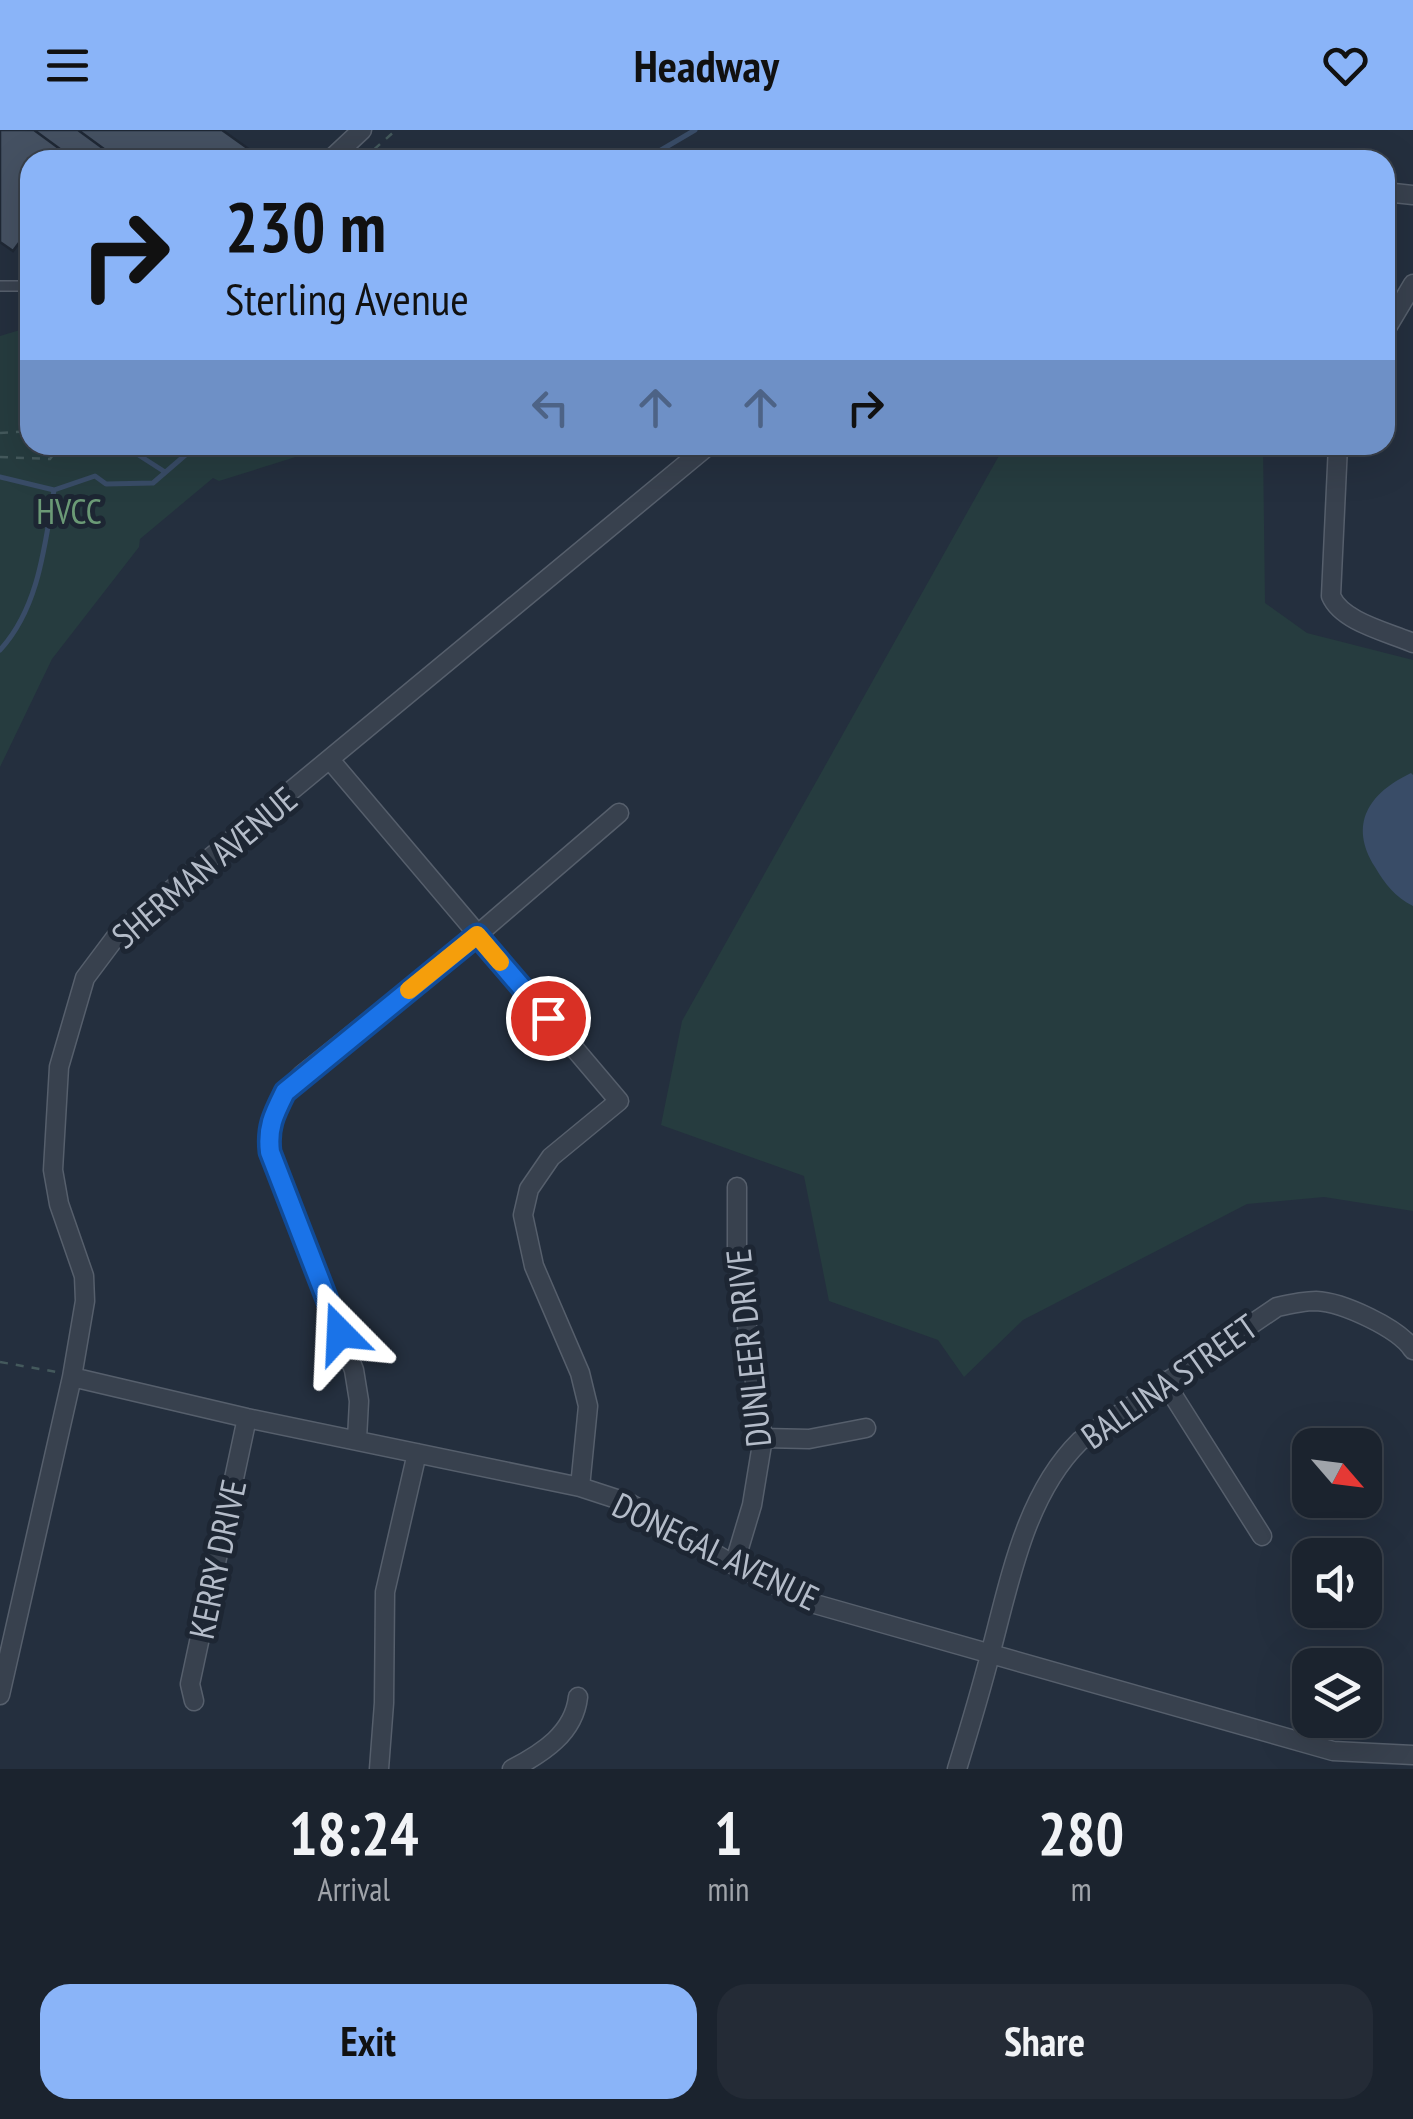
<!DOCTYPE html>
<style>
:root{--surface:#1b232e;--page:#242b36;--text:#f1f3f6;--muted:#a0a4aa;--line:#39404a;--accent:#8ab4f8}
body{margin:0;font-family:"PT Sans Narrow",sans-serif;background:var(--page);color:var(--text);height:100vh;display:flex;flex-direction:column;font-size:38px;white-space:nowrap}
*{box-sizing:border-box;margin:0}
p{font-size:32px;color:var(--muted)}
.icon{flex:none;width:55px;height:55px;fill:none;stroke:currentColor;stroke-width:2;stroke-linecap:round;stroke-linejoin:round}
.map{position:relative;height:1639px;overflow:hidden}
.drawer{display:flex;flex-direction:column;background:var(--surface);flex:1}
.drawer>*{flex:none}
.guide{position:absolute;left:20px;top:20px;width:1375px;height:305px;border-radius:30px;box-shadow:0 10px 40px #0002,0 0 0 2px var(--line);background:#8ab4f8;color:#111;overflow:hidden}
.needle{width:65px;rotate:118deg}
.fabs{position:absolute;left:1292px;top:1298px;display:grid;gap:20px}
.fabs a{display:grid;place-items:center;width:90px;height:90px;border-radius:20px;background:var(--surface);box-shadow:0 10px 40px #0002,0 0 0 2px var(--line);font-size:50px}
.pin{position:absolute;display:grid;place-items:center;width:85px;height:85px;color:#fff;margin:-42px;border:5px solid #fff;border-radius:50%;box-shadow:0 2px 10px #0007}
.me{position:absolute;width:110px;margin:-55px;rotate:339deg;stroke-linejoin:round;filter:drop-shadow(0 0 8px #0008)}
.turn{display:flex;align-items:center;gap:35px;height:210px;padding:0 40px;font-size:45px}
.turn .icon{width:130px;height:130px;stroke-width:2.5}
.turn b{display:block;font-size:70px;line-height:85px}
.lanes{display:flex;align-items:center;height:95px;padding:0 40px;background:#0003;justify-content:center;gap:50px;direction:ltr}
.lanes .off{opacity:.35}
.eta{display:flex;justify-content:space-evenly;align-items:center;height:170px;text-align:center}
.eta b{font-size:60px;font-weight:600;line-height:70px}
.action{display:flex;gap:20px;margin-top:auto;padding:20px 40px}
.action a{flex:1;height:115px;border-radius:30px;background:var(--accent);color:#111;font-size:40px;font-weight:600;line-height:115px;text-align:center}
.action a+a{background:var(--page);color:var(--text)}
header{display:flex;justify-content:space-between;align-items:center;height:130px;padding:0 40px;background:var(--accent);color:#111;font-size:45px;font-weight:600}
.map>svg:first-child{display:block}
.green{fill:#263c3f}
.water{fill:#394c67}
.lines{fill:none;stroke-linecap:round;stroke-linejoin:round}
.stream{stroke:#394c67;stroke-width:5}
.building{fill:#455162;stroke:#1f2835;stroke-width:2.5}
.lane-casing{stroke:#565f6c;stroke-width:12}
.street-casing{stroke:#565f6c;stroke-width:21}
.path{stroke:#44595c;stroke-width:2.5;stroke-dasharray:8 8;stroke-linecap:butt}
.lane{stroke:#38414e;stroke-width:9}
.street{stroke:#38414e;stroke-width:18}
.route-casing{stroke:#114b97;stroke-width:25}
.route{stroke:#1a73e8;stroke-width:18}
.slow{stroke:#f59e0b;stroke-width:18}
.labels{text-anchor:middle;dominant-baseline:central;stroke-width:10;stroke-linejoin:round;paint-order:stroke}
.park-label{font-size:35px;fill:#6b9a76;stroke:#1d2633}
.street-label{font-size:35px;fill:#b4bcc9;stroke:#1d2633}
</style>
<header><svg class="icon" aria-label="menu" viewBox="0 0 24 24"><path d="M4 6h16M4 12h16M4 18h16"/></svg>Headway<svg class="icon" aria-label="heart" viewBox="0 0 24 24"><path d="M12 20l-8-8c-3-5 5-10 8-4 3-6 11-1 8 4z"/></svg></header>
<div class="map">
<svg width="1413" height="1639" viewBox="0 0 1413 1639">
<rect width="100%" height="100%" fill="#242f3e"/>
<path class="green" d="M30,197V315H334L219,351L213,348L140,409L139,417L52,529L0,637V206Z
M1005,315H1263L1265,473L1307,503L1413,530V1081L1324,1067L1247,1074L1023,1190L964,1247L938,1210L829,1171L804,1046L661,995L682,891Z"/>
<path class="water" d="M1411,643L1413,645V776C1395,767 1385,754 1375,737C1348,694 1369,663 1411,643Z"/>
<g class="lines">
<path class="stream" d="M644,30L695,0
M123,315L165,342
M0,347L54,360L95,346L106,354L153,353L197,315
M0,520C39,478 45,414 54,360"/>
</g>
<path class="building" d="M0,0H34L75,30H30V98L13,121L0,112Z
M34,0H78L119,30H75Z
M78,0H222L264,30H119Z"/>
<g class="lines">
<g class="lane-casing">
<path id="lane" d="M0,156H30"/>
</g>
<g class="street-casing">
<path id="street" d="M330,30L362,0
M1385,62L1413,65
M1385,201L1413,154
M1338,315L1331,466C1342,492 1388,502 1413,513
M331,631L619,971L551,1027L529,1059L523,1085L534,1136L580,1243L588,1276L580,1357
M72,1247L247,1288L580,1357L629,1373L734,1435L815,1474L1333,1621L1413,1625
M1164,1251L1262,1406
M763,1308L809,1309L866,1298
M357,1309L359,1271L354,1240L270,1021C266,989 280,967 302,945L477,805L619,683
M734,1435L752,1375L763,1308L737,1126V1057
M0,1565L72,1247L85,1171L84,1146L59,1074L53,1040L59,937L85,848L118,804L709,315
M194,1571L190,1554L247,1288
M379,1639L384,1573L385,1462L417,1323
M512,1639C543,1623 574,1603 578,1567
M957,1639C969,1600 981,1560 991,1521C1010,1449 1026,1364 1080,1311L1277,1177C1290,1174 1303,1171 1316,1171C1342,1172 1399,1198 1413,1220"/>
</g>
<path class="path" d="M362,30L396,0
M0,303L30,301
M0,327L50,329L60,315
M0,1232L57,1242"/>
<use href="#lane" class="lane"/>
<use href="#street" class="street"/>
</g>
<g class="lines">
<g class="route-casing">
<path id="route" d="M340,1203L270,1022C267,997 274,984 285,962L477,805L548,888"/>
</g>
<use href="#route" class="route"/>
<path class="slow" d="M409,860L477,805L500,832"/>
</g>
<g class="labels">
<g class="park-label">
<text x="69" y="381">HVCC</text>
</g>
<g class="street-label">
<text transform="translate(204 737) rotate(-40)">SHERMAN AVENUE</text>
<text transform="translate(748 1218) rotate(-96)">DUNLEER DRIVE</text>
<text transform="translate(1169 1251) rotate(-35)">BALLINA STREET</text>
<text transform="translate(716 1421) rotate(26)">DONEGAL AVENUE</text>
<text transform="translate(217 1429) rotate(-78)">KERRY DRIVE</text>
</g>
</g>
</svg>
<div class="fabs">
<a><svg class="needle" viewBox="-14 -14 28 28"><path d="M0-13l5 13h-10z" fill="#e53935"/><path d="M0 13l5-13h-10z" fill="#a0a4aa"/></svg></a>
<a><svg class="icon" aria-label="sound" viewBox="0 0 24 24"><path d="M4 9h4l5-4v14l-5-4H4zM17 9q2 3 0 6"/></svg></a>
<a><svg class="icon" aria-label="layers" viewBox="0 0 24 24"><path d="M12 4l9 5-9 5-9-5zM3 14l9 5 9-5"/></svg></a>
</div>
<div class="pin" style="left:548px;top:888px;background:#d93025"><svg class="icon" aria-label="arrive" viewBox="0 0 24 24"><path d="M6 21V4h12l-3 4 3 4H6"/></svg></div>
<svg class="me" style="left:340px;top:1203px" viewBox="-20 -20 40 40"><path d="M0-17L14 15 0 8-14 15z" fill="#1a73e8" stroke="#fff" stroke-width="4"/></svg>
<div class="guide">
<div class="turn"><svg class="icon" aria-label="right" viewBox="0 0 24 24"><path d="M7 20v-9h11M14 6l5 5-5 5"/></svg><div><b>230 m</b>Sterling Avenue</div></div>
<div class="lanes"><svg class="icon off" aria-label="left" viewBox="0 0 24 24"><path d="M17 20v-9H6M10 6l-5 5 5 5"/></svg><svg class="icon off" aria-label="ahead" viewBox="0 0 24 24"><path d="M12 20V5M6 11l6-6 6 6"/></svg><svg class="icon off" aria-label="ahead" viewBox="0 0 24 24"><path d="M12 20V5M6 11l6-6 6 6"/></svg><svg class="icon" aria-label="right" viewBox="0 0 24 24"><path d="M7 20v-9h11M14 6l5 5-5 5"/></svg></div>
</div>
</div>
<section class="drawer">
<div class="eta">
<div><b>18:24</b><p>Arrival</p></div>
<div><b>1</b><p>min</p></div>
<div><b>280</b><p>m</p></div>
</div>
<div class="action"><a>Exit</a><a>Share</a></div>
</section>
